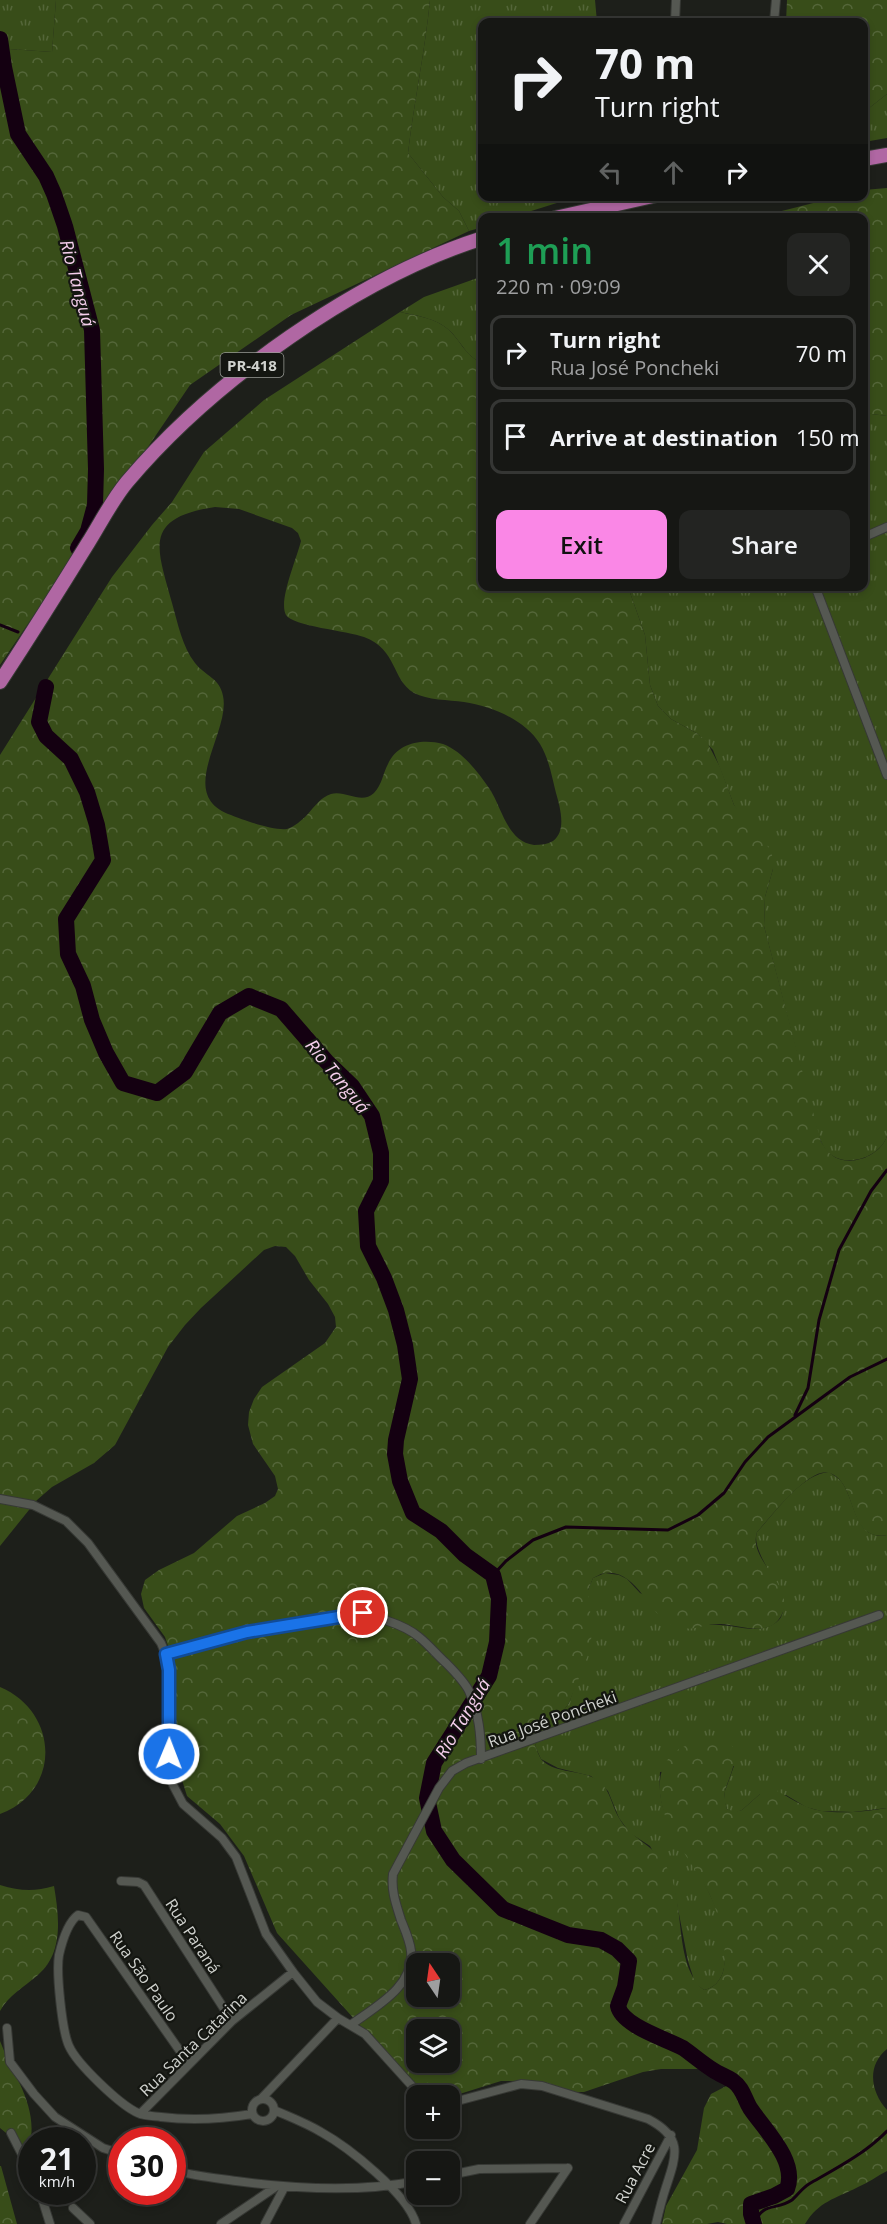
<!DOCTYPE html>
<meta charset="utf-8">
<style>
:root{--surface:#161714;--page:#232422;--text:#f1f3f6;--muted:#9e9fa0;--line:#353634;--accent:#fa87e6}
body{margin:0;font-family:"Open Sans",sans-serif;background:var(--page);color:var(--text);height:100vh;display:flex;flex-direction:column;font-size:22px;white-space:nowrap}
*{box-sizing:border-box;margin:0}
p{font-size:20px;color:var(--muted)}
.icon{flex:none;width:33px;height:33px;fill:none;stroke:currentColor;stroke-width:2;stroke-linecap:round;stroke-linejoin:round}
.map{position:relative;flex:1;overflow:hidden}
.panel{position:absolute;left:478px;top:213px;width:390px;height:378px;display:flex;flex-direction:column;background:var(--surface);border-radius:12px;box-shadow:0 3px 9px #0003,0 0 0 2px var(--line)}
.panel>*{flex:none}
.guide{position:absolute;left:478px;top:18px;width:390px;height:183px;border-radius:12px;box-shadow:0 3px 9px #0003,0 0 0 2px var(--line);background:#161714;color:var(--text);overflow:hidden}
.needle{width:39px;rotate:347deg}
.fabs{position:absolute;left:406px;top:1953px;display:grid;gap:12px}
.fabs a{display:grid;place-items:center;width:54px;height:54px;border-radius:12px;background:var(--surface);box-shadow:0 3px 9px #0003,0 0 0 2px var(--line);font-size:30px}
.speed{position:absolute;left:18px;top:2127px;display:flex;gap:12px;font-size:30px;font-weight:700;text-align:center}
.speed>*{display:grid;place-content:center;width:78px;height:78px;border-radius:50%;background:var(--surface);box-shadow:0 3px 9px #0003,0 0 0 2px var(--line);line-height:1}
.speed small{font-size:15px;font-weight:400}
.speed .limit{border:9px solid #d22;background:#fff;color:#111}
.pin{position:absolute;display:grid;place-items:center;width:51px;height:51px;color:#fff;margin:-26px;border:3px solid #fff;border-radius:50%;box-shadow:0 2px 6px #0007}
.me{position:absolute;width:66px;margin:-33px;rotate:1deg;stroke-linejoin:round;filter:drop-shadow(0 0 4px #0008)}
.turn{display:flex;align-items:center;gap:21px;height:126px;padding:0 18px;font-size:27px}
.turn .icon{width:78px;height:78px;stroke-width:2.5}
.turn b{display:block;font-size:42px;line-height:51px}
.lanes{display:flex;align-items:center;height:57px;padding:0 18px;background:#0003;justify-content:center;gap:30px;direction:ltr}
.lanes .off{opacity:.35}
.round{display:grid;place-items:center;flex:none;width:63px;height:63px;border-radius:12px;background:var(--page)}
.overview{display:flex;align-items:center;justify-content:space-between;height:102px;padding:0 18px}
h1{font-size:36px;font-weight:600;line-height:45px;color:#1e9e55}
.cta{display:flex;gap:12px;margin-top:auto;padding:12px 18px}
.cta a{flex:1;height:69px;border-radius:12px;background:var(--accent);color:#111;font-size:24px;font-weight:600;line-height:69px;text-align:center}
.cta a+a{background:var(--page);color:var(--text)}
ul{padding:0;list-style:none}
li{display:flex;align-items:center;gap:18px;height:75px;margin:0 12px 9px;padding:0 6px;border:3px solid var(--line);border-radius:12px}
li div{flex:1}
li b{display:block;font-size:22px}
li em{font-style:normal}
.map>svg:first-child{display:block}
.grass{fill:url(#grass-tufts)}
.forest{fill:url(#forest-crowns);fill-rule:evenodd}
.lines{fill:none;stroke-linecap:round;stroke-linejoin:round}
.stream{stroke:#140011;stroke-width:3}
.river{stroke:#140011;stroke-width:16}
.street-casing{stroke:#373935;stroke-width:10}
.highway-casing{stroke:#373935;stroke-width:16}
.street{stroke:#555852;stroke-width:8}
.highway{stroke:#b067a3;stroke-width:14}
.route-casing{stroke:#114b97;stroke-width:15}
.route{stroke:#1a73e8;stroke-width:10}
.labels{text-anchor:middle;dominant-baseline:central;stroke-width:4.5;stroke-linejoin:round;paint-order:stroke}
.shield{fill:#141611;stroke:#989a95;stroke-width:1.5}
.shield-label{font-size:15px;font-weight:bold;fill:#d0d2ce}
.street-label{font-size:16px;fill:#d0d2ce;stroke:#141611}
.water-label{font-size:18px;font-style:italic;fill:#f5cfec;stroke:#141611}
</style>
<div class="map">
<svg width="887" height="2224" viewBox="0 0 887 2224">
<defs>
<pattern id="grass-tufts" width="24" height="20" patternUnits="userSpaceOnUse" patternTransform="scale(1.5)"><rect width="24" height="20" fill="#384d19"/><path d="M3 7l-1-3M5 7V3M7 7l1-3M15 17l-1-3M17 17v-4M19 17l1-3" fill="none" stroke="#546639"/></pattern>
<pattern id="forest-crowns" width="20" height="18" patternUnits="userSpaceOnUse" patternTransform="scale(1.5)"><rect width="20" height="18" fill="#384d19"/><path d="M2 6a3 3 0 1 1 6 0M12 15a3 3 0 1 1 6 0" fill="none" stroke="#546639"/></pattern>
</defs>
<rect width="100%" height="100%" fill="#1d1f1a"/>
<path class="grass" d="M0,0H56L52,52L9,49L0,31Z
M430,0H595L597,22H483V196L576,197L512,217L483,218V227L469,231L459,211L443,197L408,153C414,102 425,51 430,0Z
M887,94V138L864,142V112Z
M483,276V364C467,356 464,347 453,334C440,319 419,316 400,312L424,297Z
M864,413L887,416V1136C880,1157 848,1168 830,1154C820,1146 818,1131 814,1119L764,926L765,897L773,869L734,805L713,750L698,734L671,719L658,706L650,685L645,635L628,587L864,586Z
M829,1472C833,1475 838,1478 841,1481C856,1501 854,1541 887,1535V1808L853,1812L821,1811L806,1807L786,1795L760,1794L742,1810L734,1813L727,1809L724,1800L725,1791L734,1766L660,1772C659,1785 660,1801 665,1813C668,1822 674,1830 679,1838C700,1877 735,1925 723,1972C720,1981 714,1988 704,1990L695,1983L688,1961L675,1893L650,1846L630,1833L619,1818L608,1791L591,1776L558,1768L541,1759L535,1746L541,1731L561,1714L569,1703L578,1677L588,1590L593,1578L605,1573L619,1575L627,1579L640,1593L710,1625C729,1623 752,1634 770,1626C809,1610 748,1557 757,1532C776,1512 801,1474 829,1472Z"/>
<path class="forest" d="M56,0H430C425,51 414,102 408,153L443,197L459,211L469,231L291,315L190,385L0,665V31L9,49L52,52Z
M787,0H887V94L864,112V22H786Z
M887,188V416L864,413V218L758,217L837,197L864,196V190Z
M400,312C417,316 436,318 449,330C463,344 464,354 483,364V586L628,587L645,635L650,685L658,706L671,719L698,734L707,742L720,767L734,805L766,843L772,855L773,869L765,897L764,926L821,1142C826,1149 830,1156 839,1159C857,1165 881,1154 887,1136V1535C846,1542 859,1484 830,1473C810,1465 770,1518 757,1532C747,1561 798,1587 781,1616C769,1638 740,1625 721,1624C702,1623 692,1634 672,1625C648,1614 637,1569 605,1573C601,1573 596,1577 593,1578L588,1590L592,1630L590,1650L569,1703L561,1714L541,1731L535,1746C537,1750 539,1756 541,1759C553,1773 577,1770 592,1777C610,1785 610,1802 619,1818C630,1838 654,1845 666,1866C687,1900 672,1964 704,1990C714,1988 720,1981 723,1972C728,1950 722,1926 714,1905C704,1877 683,1856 671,1830C647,1780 660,1738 721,1741C748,1743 728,1778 725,1791C724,1798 725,1802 727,1809L734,1812L742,1810L760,1794L775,1790C786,1795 795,1802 805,1806C826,1816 864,1812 887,1808V2049C866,2066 871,2092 887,2110V2171C877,2176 868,2183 858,2187C835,2199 819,2201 805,2224H727L718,2222L707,2224H662L666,2206L697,2150L704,2108L711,2094L732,2083L735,2078L730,2072L717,2069H661L643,2072L584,2092H570L516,2081H501L450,2097L429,2095L409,2080L277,1933L244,1856L220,1824L187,1796L177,1764L175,1680L168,1646L165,1637L144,1608L141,1594L145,1580L159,1570L194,1553L237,1516L265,1503L275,1496L278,1489L275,1476L253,1444L248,1425L249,1412L254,1399L262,1387L325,1343L336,1327L335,1317L328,1304L309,1280L295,1256L286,1247L275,1246L264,1250L201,1308L185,1325L168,1347L115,1445L94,1463L52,1487L37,1500L0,1546V755L112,577L152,525L172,502L204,452L264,400ZM215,507L239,509L292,528L298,533L301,541C297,558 278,601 286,615C292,626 348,631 364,637C398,650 391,679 414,693C427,700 449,700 464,702C492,706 525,720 540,744C549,759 552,777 556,793C560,807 567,831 553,841C548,844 541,845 534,845C507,842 502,807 489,788C478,772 462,751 443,744C422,738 397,743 388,764C383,773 382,785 374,793C361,805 346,790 331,794C321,797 314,807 307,815C302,820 294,827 287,829C274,831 243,820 231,815C174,795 231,733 223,696C220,678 205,676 195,663C182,646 178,624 172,603C157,548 142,518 215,507ZM417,1964H450V1996H417ZM417,2030H450V2062H417Z
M0,1687C59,1712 62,1791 0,1814Z
M0,1885C20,1891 34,1892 54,1886C59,1916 64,1953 38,1975C24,1987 9,1995 0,2011Z
M0,2041C13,2075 40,2108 29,2147L22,2146L0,2128Z
M0,2166H1L17,2224H0Z"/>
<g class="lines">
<path class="stream" d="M0,625L18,632
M795,1415L808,1388L819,1320L839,1250L871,1191L887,1170
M493,1575L506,1561L533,1540L566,1527L668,1530L698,1515L724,1493L745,1462L768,1437L850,1377L887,1359
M754,2224C763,2201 776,2211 792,2200C798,2195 802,2188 809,2184C835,2169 866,2153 887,2131"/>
<path class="river" d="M0,39L4,67L18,134L46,176L54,194L65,226L92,330L96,469L95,505L88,531L78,548
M46,687L39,722L46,736L71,759L87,792L97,825L103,860L66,919L68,954L83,986L92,1020L106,1053L123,1083L157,1093L185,1072L220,1013L249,996L281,1009L327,1062L352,1086L372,1116L381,1153V1181L366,1211L368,1246L384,1278L396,1310L405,1345L410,1379L396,1440L395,1454L400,1481L413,1513L441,1531L465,1555L493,1575L499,1599L497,1642L489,1676L434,1763L427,1798L434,1831L453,1860L503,1909L568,1935L601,1940L617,1949L629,1961L625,1987L618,2006C622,2026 667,2039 683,2048C693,2055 702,2063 713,2070C719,2074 727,2077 733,2081C743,2088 744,2098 750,2108C764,2129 798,2161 787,2189L774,2196L751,2204V2214L754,2224"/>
<g class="street-casing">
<path id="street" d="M675,22L676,0
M774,22L776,0
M864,537L887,527
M815,586L887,775
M0,1499L33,1505L66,1521L88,1543L161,1643L166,1655L169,1670V1768L173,1785L183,1804L222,1838L236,1857L266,1934L293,1972L317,2002L338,2018L365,2034L421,2096
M166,1655L247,1632L351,1614C370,1613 405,1625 419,1637C429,1645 437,1655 446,1663C454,1671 464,1681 469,1691C479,1713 481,1735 481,1759
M121,1881L138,1882L144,1885L232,2021
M352,2024C375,2007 415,1986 411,1951C410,1941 405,1930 401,1920C396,1904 391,1891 393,1874L439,1788L452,1771L466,1763L879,1615
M7,2028L10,2062L34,2094L55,2117L103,2148L122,2154
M189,2064L86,1917L78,1915C67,1923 62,1942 59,1955C56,1972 62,2031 69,2046C77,2064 120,2105 138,2113C145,2116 153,2116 161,2117C192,2121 222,2119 252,2114
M252 2110a11 11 0 1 1 22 0a11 11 0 1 1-22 0Z
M261,2099L338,2018
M450,2103L521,2084L542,2086L648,2119C683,2137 677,2154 666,2187C662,2199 659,2211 656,2224
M274,2110C290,2117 306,2123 321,2132C348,2147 408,2194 416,2224
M140,2114L232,2021L293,1972
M11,2133L32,2174
M172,2170C194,2176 215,2178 236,2181C295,2189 358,2193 417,2181
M450,2175L479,2169L568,2168
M40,2192L50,2224
M73,2208L90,2224
M221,2224L277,2186
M265,2224L284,2188
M530,2224L568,2168
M624,2224L671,2135"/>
</g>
<g class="highway-casing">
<path id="highway" d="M864,159L887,155
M555,218L653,196
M0,682C30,636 59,590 88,543C100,524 112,500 127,482C212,381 357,278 483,238"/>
</g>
<use href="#street" class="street"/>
<use href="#highway" class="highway"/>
</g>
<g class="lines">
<g class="route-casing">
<path id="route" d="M169,1754V1670L166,1654L247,1632L363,1613"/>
</g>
<use href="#route" class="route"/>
</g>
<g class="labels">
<rect class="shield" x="220.5" y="353" width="63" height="24" rx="4.5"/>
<g class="shield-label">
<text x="252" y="365">PR-418</text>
</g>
<g class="street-label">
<text transform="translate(552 1719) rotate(-20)">Rua José Poncheki</text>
<text transform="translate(193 1936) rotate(57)">Rua Paraná</text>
<text transform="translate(144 1976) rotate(55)">Rua São Paulo</text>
<text transform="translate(193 2044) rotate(-44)">Rua Santa Catarina</text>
<text transform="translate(635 2173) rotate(-62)">Rua Acre</text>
</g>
<g class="water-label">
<text transform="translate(78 283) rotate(75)">Rio Tanguá</text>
<text transform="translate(338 1076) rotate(51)">Rio Tanguá</text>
<text transform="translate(462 1718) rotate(-59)">Rio Tanguá</text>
</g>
</g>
</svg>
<div class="fabs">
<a><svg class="needle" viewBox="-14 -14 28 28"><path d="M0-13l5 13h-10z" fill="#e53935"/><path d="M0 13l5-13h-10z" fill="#9e9fa0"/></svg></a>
<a><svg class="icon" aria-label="layers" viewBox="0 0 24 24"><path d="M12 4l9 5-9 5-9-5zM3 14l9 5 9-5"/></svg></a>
<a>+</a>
<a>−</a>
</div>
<div class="speed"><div>21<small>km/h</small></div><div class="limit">30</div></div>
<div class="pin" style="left:363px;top:1613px;background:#d93025"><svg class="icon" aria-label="arrive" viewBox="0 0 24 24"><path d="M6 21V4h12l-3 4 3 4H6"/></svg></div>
<svg class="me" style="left:169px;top:1754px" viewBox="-20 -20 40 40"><circle r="17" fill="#1a73e8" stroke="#fff" stroke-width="3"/><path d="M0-11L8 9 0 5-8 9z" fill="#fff"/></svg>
<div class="guide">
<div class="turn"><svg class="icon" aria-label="right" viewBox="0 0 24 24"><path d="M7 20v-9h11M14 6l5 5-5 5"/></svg><div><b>70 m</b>Turn right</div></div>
<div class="lanes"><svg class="icon off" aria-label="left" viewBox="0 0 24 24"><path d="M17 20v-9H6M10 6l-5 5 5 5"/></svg><svg class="icon off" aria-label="ahead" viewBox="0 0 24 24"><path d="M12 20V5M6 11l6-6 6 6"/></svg><svg class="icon" aria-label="right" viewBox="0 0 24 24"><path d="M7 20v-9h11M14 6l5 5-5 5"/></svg></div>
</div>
<section class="panel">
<div class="overview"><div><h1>1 min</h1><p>220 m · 09:09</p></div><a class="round"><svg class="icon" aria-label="close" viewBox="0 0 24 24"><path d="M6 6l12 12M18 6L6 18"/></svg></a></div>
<ul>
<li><svg class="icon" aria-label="right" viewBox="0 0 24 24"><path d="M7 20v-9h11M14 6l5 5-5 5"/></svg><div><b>Turn right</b><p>Rua José Poncheki</p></div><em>70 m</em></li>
<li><svg class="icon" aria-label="arrive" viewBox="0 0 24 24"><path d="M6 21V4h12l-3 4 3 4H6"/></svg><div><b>Arrive at destination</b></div><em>150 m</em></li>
</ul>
<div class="cta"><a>Exit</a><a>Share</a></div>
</section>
</div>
